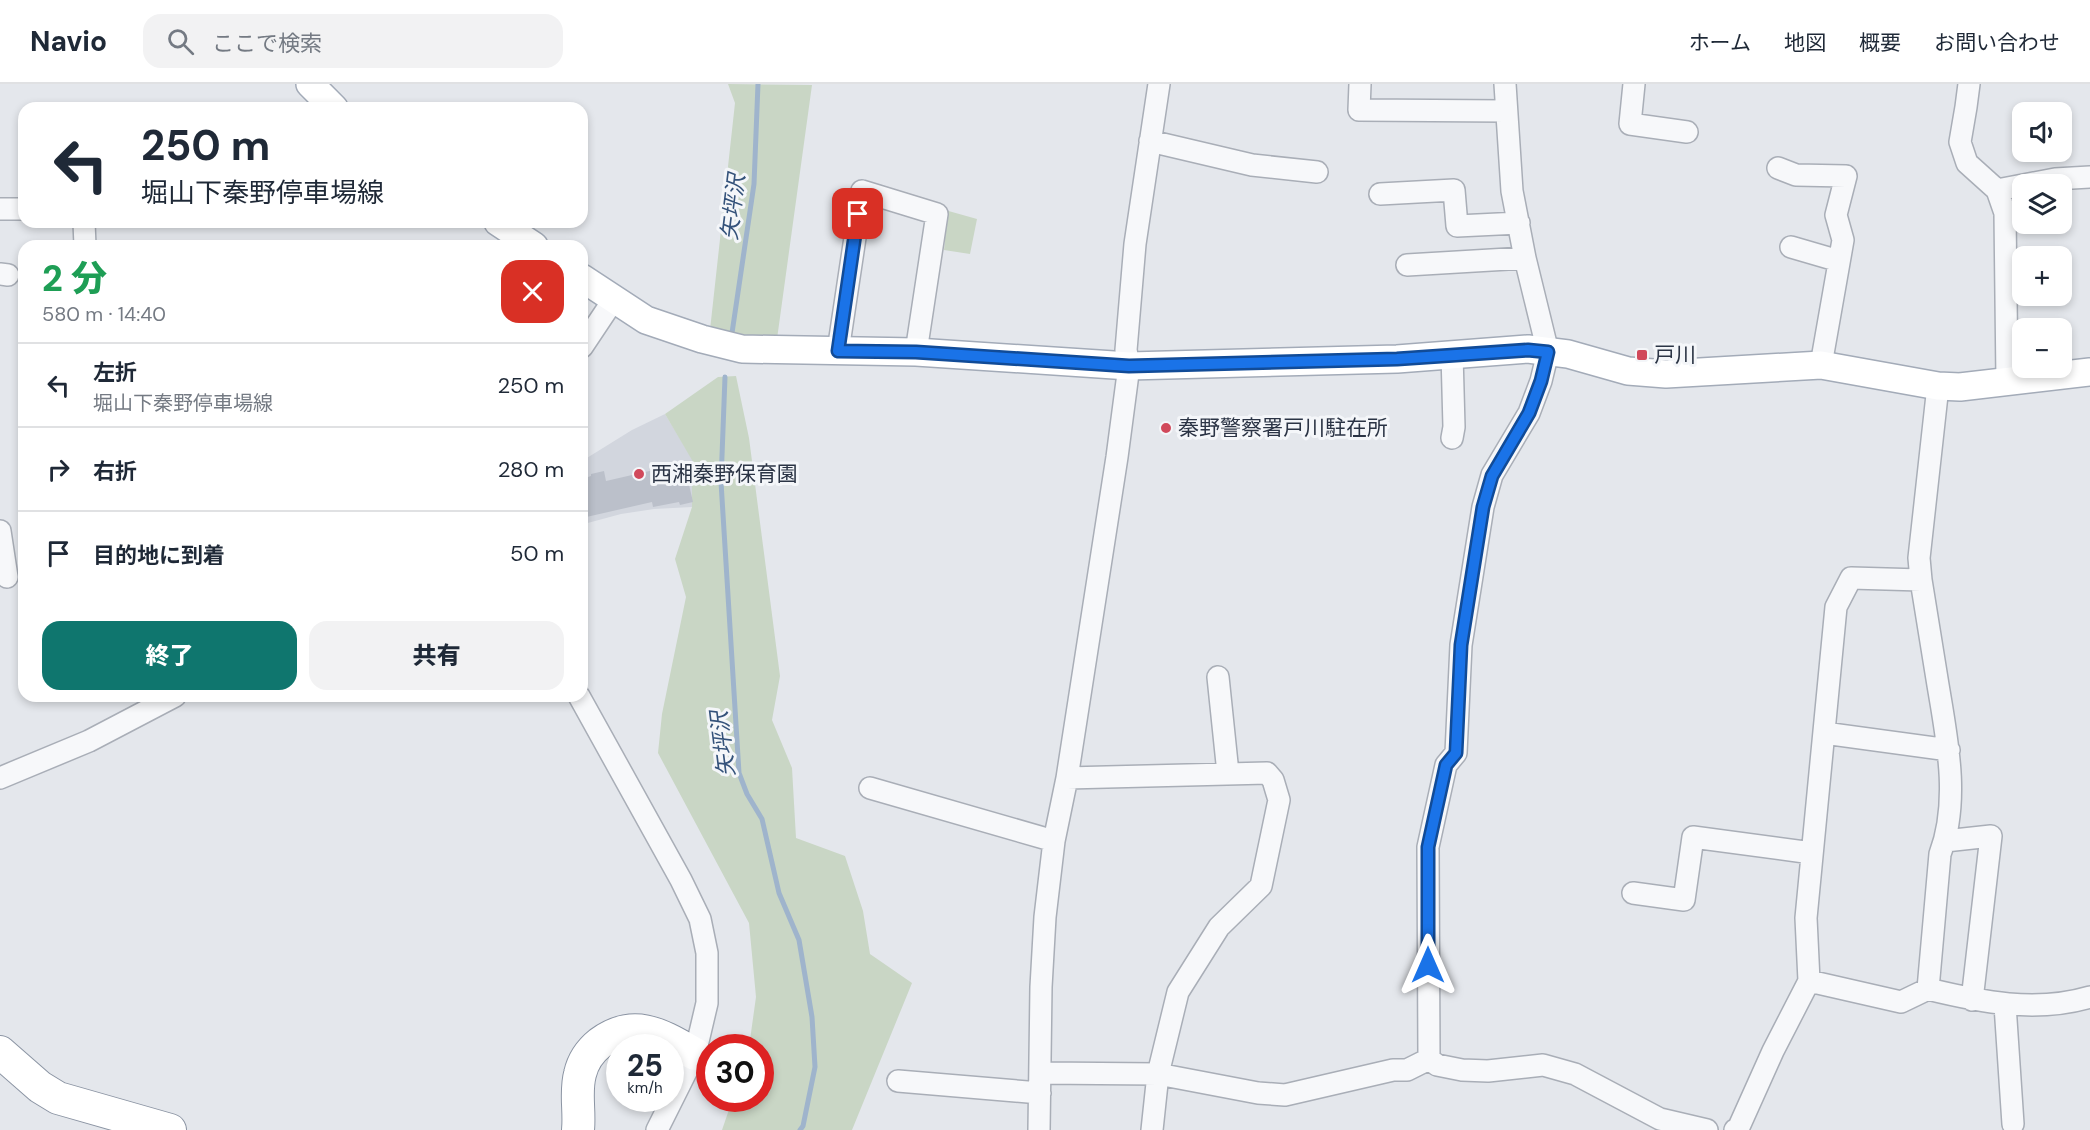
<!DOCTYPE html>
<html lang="ja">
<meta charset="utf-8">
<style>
:root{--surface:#fff;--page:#f2f2f3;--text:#1f2937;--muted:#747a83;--line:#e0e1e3;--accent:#0f766e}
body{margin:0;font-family:"DM Sans","Noto Sans JP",sans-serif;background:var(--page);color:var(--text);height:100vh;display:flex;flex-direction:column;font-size:22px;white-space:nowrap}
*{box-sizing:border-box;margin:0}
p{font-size:20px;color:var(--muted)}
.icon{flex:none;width:33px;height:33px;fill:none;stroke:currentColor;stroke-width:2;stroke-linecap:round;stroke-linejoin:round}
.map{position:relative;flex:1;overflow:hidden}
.panel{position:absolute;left:18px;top:156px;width:570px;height:462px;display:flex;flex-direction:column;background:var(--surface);border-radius:18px;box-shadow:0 3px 9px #0003}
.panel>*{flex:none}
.top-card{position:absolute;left:18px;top:18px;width:570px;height:126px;border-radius:18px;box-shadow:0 3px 9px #0003;background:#fff;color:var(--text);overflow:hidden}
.buttons{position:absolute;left:2012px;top:18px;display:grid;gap:12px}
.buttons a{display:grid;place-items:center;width:60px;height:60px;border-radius:12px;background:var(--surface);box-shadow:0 3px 9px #0003;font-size:30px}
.speed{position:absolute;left:606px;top:950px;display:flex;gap:12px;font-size:30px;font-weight:700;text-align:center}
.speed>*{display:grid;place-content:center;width:78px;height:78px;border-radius:50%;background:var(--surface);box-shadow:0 3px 9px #0003;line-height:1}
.speed small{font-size:15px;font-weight:400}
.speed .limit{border:9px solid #d22;background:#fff;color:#111}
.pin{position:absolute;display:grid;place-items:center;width:51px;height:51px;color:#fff;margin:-26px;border-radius:12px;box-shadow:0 3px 9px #0006}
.me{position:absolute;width:66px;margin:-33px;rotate:0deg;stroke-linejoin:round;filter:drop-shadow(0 0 4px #0008)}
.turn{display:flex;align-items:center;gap:21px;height:126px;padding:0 24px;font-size:27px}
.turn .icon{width:78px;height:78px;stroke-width:2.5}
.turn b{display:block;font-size:42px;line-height:51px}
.round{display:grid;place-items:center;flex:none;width:63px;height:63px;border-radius:18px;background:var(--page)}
.overview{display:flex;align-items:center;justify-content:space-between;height:102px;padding:0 24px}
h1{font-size:36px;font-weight:800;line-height:45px;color:#1e9e55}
.action{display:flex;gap:12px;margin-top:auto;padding:12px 24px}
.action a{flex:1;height:69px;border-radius:18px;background:var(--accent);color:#fff;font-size:24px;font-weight:800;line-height:69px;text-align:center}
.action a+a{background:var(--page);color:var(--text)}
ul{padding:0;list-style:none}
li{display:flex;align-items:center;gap:18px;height:84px;padding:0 24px;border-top:2px solid var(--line)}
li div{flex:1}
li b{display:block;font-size:22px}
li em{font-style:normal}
header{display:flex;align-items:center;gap:36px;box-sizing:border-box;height:84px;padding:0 30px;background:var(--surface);border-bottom:2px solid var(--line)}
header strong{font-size:28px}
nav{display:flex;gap:33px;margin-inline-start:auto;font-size:21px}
.search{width:420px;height:54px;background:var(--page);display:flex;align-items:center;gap:15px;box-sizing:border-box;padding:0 21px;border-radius:18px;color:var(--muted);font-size:22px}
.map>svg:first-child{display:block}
.built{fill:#d2d6de}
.green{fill:#c9d6c5}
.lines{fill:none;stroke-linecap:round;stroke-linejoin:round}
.stream{stroke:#9fb4cc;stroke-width:5}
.building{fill:#bbc0ca}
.minor-casing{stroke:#a9aeb7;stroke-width:24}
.major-casing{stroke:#a3abb8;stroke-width:30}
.highway-casing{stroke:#8b94a3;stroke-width:34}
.minor{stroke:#f7f8fa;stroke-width:21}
.major{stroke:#fff;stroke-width:27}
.highway{stroke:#fff;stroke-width:32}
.route-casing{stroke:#114b97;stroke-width:15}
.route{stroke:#1a73e8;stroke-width:10}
.poi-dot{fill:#d1495b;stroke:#f4f6f9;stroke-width:2}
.labels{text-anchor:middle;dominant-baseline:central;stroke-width:6;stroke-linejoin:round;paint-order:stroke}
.poi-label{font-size:21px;fill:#2b3445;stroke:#f4f6f9;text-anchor:start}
.water-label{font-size:22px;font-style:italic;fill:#34527a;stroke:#f4f6f9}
</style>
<header>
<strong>Navio</strong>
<div class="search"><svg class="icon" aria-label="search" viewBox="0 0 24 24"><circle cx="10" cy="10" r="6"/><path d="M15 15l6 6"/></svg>ここで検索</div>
<nav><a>ホーム</a><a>地図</a><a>概要</a><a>お問い合わせ</a></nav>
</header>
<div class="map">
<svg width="2090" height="1046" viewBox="0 0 2090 1046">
<rect width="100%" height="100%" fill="#e4e7ec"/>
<path class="built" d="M665,330L700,388L692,423L654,425L621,430L584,440L588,448L582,450V377L632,346Z"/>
<path class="green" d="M728,0L812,1L777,255L710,246L735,19Z
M945,126L977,135L970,170L944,166L945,157L941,156Z
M736,292L749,354L780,592L772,636L792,684L796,754L845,772L863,827L870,870L912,899L852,1046H722L733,1014H760V963H749L756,913L749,839L658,669L662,630L686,513L675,475L692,423V392L699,388L665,330L718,293Z"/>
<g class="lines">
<path class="stream" d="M732,249L754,100L758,0
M725,293L721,398L739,689L747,710L762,735L779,809L799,856L812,933L815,983L803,1042L800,1046"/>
</g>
<path class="building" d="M684,379L693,418L680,421L679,418L653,423L652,418L582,434V395L591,392V390L604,387L606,397Z"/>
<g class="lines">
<g class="minor-casing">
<path id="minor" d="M1360,0L1359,26L1506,27
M1634,0L1630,40L1687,48
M1969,0L1966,23L1960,58L1967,79L1997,106L2005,129L2007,297
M1150,57L1252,81L1317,88
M1778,84L1796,91L1846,92L1836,131L1843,156L1821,281
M1997,106L2055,95L2090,93
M1380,110L1454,106L1457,142L1519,139
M0,125H24
M84,138L85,162
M1791,163L1839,177
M1407,181L1525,174
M0,190L8,191
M582,263L614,215
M838,267L862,107L937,130L916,268
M1452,270L1454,343L1452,354
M0,447L7,493
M1218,593L1228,689
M579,612L681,796L700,835L707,869V919L695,970L657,1046
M1824,649L1949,666
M0,694L89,657L175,612
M1067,694L1267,689L1273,696L1279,716L1261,802L1219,843L1178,908L1158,990L1152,1046
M870,704L1054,757
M1945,757L1991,752L1972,916
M1633,809L1684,816L1693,753L1812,769
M1809,897L1901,918L1928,905C1981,918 2036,929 2090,913
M1928,905L1940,770C1960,717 1947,655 1938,601C1932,566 1927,531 1921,496L1919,474L1938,302
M2005,921L2013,1040
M1429,975L1428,763L1446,681L1456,669L1461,561L1483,423L1492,391L1529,329L1541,297L1548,268L1525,174L1512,107L1505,0
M1429,975L1437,981L1462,986L1488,987L1543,981L1575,990L1660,1035L1707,1046
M1041,989L1158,990L1258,1009L1285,1011L1393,986H1407L1429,975
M898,997L1040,1009
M1039,1046L1041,903L1045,833L1054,757L1067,694L1117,373L1129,282L1126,266L1135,160L1159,0
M1735,1046L1738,1045L1773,967L1809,897L1806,834L1836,523L1851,494L1921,496"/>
</g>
<g class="major-casing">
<path id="major" d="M310,0L334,24
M498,138L534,162
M582,194L646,236L702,255L742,265L916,268L1129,282L1397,275L1528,265L1568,270L1628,287L1666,290L1821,281L1938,302L1960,303L2090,288"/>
</g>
<g class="highway-casing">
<path id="highway" d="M0,968L40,1003L58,1014L170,1046
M578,1046C580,1027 575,1008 580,990C583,977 590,967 600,959C635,933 663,952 695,970"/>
</g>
<use href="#minor" class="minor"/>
<use href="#major" class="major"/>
<use href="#highway" class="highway"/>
</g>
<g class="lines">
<g class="route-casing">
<path id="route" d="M858,130L838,267L916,268L1129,282L1397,275L1528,266L1548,268L1541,297L1529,329L1492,392L1483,423L1461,561L1456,669L1446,681L1428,763V881"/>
</g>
<use href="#route" class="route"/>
</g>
<g class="poi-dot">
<rect x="1636" y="265" width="12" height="12" rx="3"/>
<circle cx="1166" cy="344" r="6"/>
<circle cx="639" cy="390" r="6"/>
</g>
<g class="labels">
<g class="poi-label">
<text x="1654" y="271">戸川</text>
<text x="1178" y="344">秦野警察署戸川駐在所</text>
<text x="651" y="390">西湘秦野保育園</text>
</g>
<g class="water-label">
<text transform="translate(733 123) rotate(-83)">矢坪沢</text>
<text transform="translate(723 660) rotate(-97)">矢坪沢</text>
</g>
</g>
</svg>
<div class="buttons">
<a><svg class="icon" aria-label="sound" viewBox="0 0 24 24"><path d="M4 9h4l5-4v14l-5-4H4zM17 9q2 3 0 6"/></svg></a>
<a><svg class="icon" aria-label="layers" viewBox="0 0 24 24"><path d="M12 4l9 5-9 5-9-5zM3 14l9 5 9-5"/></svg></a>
<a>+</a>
<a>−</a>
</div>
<div class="speed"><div>25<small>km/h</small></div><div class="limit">30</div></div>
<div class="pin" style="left:858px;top:130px;background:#d93025"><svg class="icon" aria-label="arrive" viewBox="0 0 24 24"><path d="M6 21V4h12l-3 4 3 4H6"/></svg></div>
<svg class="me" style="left:1428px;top:881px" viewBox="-20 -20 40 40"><path d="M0-17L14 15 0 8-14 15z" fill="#1a73e8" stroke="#fff" stroke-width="4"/></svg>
<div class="top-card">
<div class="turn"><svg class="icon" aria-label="left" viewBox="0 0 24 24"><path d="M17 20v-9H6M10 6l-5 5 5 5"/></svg><div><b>250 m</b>堀山下秦野停車場線</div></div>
</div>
<section class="panel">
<div class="overview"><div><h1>2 分</h1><p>580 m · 14:40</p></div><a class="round" style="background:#d93025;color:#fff"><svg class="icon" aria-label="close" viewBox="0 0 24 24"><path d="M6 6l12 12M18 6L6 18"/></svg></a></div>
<ul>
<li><svg class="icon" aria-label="left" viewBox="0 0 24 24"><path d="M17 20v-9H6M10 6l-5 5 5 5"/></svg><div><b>左折</b><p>堀山下秦野停車場線</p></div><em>250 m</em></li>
<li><svg class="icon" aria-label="right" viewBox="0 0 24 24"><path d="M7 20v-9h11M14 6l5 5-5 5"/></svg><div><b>右折</b></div><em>280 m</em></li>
<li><svg class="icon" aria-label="arrive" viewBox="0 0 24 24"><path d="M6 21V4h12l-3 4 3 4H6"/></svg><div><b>目的地に到着</b></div><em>50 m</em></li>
</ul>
<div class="action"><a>終了</a><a>共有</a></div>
</section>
</div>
